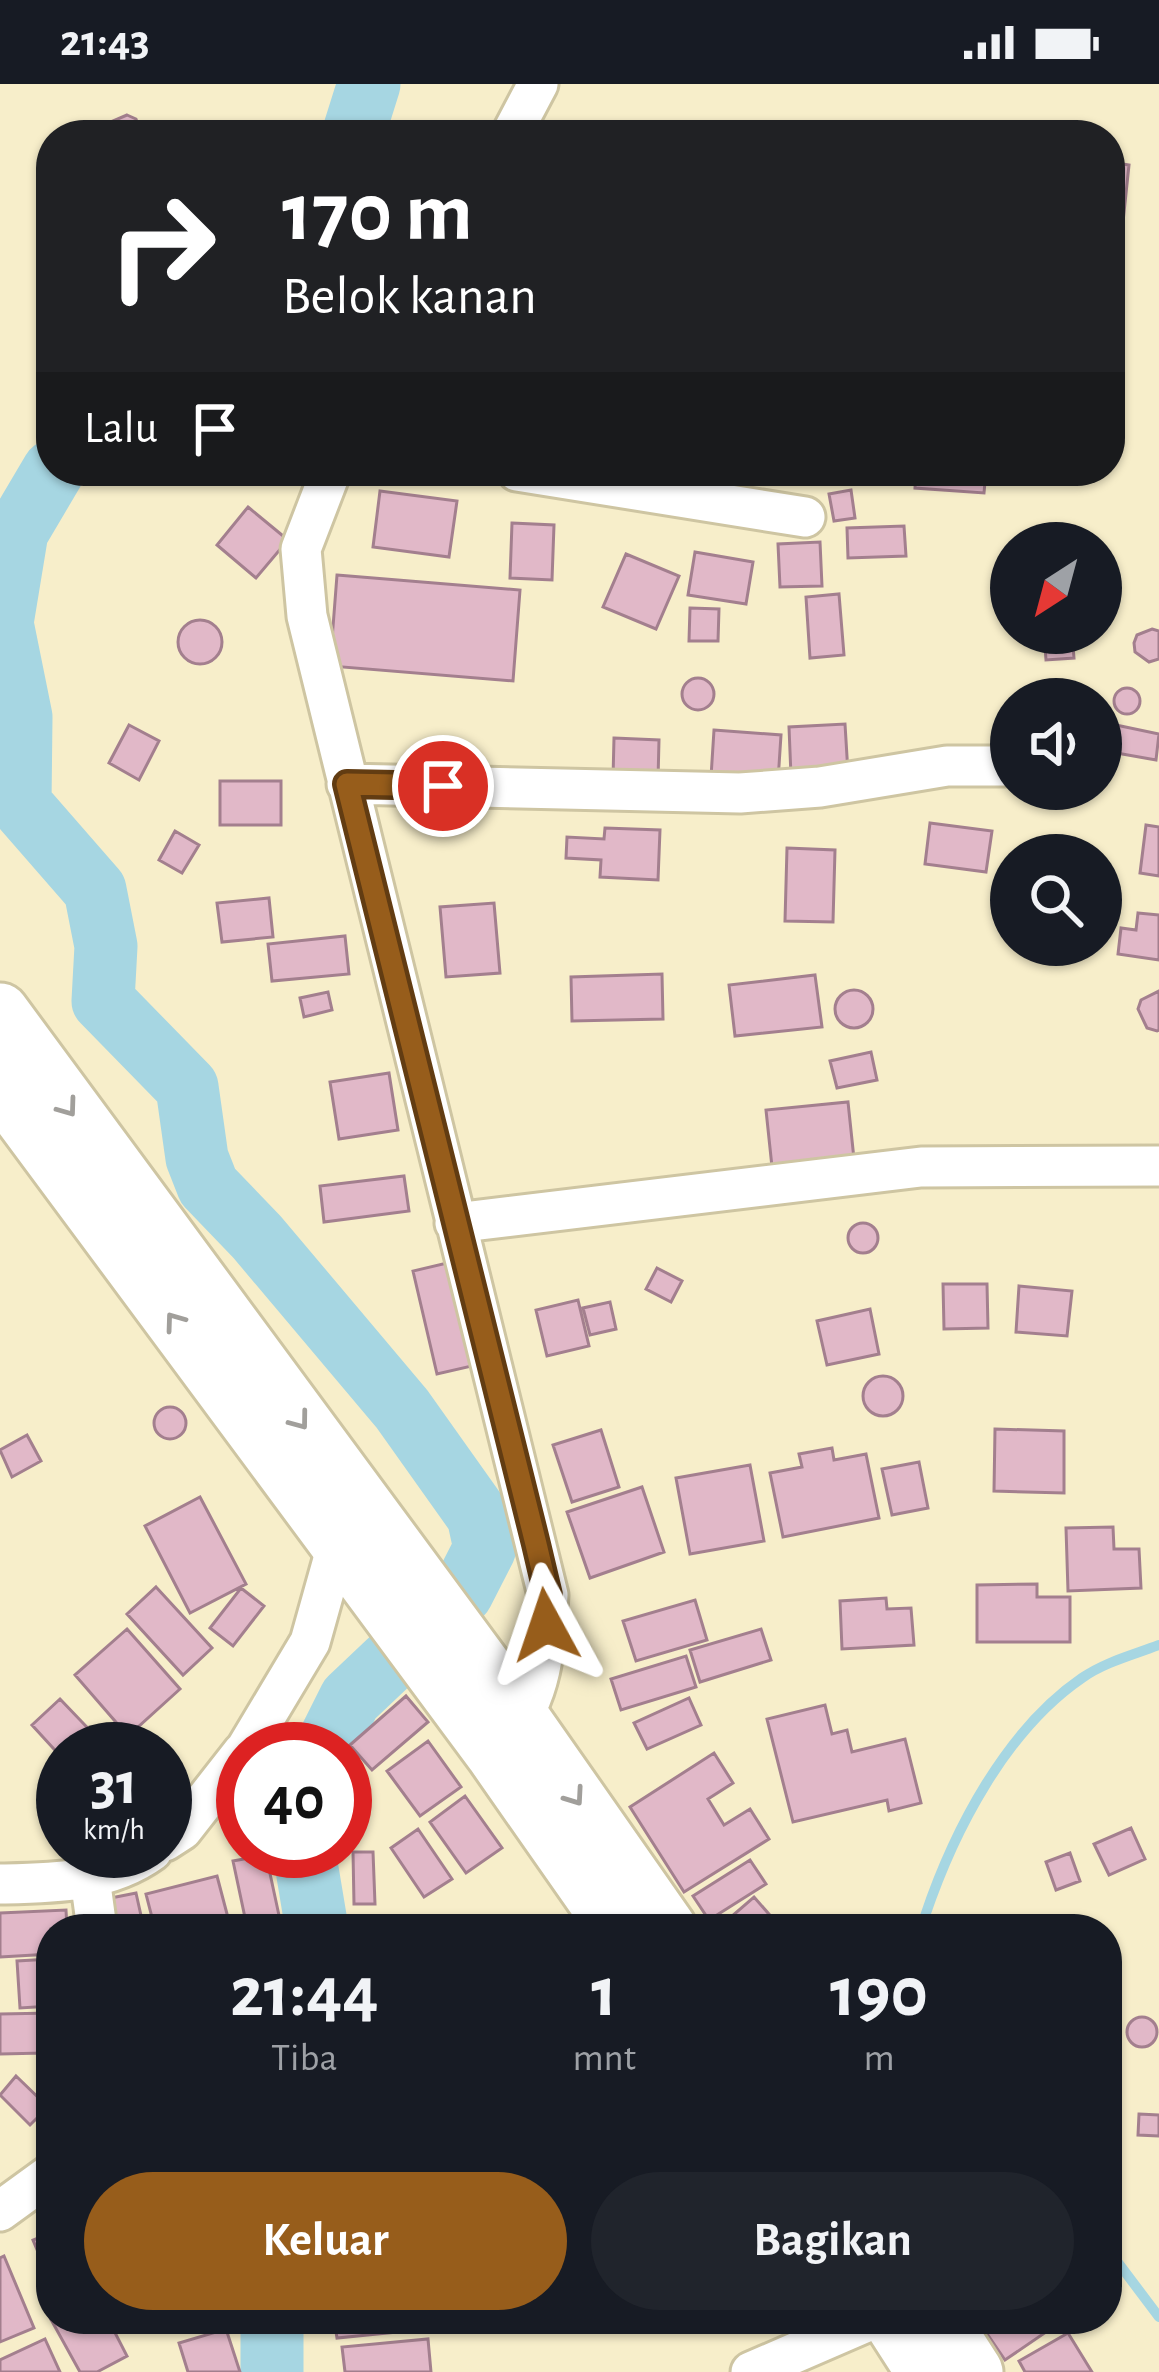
<!DOCTYPE html>
<html lang="id">
<style>
:root{--surface:#171b24;--page:#20242c;--text:#f1f3f6;--muted:#9ea1a6;--accent:#975d1b}
body{margin:0;font-family:"Alegreya Sans",sans-serif;background:var(--page);color:var(--text);height:100vh;display:flex;flex-direction:column;font-size:45px;white-space:nowrap}
*{box-sizing:border-box;margin:0}
p{font-size:39px;color:var(--muted)}
.icon{flex:none;width:66px;height:66px;fill:none;stroke:currentColor;stroke-width:2;stroke-linecap:round;stroke-linejoin:round}
.map{position:relative;flex:1;overflow:hidden}
.side{position:absolute;left:36px;top:1830px;width:1086px;height:420px;display:flex;flex-direction:column;background:var(--surface);border-radius:48px;box-shadow:0 3px 9px #0004}
.side>*{flex:none}
.banner{position:absolute;left:36px;top:36px;width:1089px;height:366px;border-radius:48px;box-shadow:0 3px 9px #0004;background:#202124;color:#fff;overflow:hidden}
.needle{width:78px;rotate:216deg}
.buttons{position:absolute;left:990px;top:438px;display:grid;gap:24px}
.buttons a{display:grid;place-items:center;width:132px;height:132px;border-radius:50%;background:var(--surface);box-shadow:0 3px 9px #0004;font-size:60px}
.speed{position:absolute;left:36px;top:1638px;display:flex;gap:24px;font-size:60px;font-weight:700;text-align:center}
.speed>*{display:grid;place-content:center;width:156px;height:156px;border-radius:50%;background:var(--surface);box-shadow:0 3px 9px #0004;line-height:1}
.speed small{font-size:30px;font-weight:400}
.speed .limit{border:18px solid #d22;background:#fff;color:#111}
.pin{position:absolute;display:grid;place-items:center;width:102px;height:102px;color:#fff;margin:-51px;border:6px solid #fff;border-radius:50%;box-shadow:0 3px 12px #0007}
.me{position:absolute;width:132px;margin:-66px;rotate:355deg;stroke-linejoin:round;filter:drop-shadow(0 0 9px #0008)}
.turn{display:flex;align-items:center;gap:42px;height:252px;padding:0 48px;font-size:54px}
.turn .icon{width:156px;height:156px;stroke-width:2.5}
.turn b{display:block;font-size:84px;line-height:102px}
.then{display:flex;align-items:center;height:114px;padding:0 48px;background:#0003;gap:24px;font-size:45px}
.eta{display:flex;justify-content:space-evenly;align-items:center;height:204px;text-align:center}
.eta b{font-size:72px;font-weight:700;line-height:84px}
.action{display:flex;gap:24px;margin-top:auto;padding:24px 48px}
.action a{flex:1;height:138px;border-radius:72px;background:var(--accent);color:#fff;font-size:48px;font-weight:700;line-height:138px;text-align:center}
.action a+a{background:var(--page);color:var(--text)}
.status{display:flex;justify-content:space-between;align-items:center;height:84px;padding:0 60px;background:var(--surface);direction:ltr}
.status svg{height:33px;fill:currentColor}
.map>svg:first-child{display:block}
.lines{fill:none;stroke-linecap:round;stroke-linejoin:round}
.stream{stroke:#a6d6e2;stroke-width:10}
.river{stroke:#a6d6e2;stroke-width:63}
.building{fill:#e1b8c8;stroke:#a37f8e;stroke-width:3}
.minor-casing{stroke:#cec5a2;stroke-width:45}
.highway-casing{stroke:#cec5a2;stroke-width:63}
.minor{stroke:#fff;stroke-width:39}
.highway{stroke:#fff;stroke-width:57}
.oneway{stroke:#a19f9b}
.route-casing{stroke:#623c12;stroke-width:30}
.route{stroke:#975d1b;stroke-width:21}
</style>
<div class="status"><b>21:43</b><svg viewBox="0 0 49 12"><path d="M0 12V9h3v3zM5 12V6h3v6zM10 12V3h3v9zM15 12V0h3v12zM26 1h20v11H26zM47 4h2v5h-2z"/></svg></div>
<div class="map">
<svg width="1159" height="2288" viewBox="0 0 1159 2288">
<rect width="100%" height="100%" fill="#f7eeca"/>
<g class="lines">
<path class="stream" d="M931,1845L925,1832C954,1746 1006,1646 1082,1594C1105,1578 1133,1571 1159,1561
M1107,2164L1159,2233"/>
<path class="river" d="M353,51L369,0
M53,387L17,448L2,539L21,633L20,720L95,806L106,862L103,917L187,1003L197,1074L208,1102L257,1153L402,1325L478,1432L485,1464L462,1509L350,1615L325,1665
M304,1767L317,1845
M272,2288V2235"/>
</g>
<path class="building" d="M127,31L136,35L142,51H104L108,39Z
M1110,78L1129,81L1123,138L1110,136Z
M916,387H986L984,409L915,404Z
M851,406L855,434L834,437L829,410Z
M380,407L457,417L449,473L373,463Z
M248,423L288,456L256,494L217,461Z
M512,439L554,441L552,496L510,494Z
M904,442L906,472L848,474L847,444Z
M820,458L822,502L780,503L778,460Z
M695,468L753,478L746,520L688,511Z
M626,470L679,492L656,545L603,523Z
M337,491L520,506L513,597L330,582Z
M839,510L844,571L810,574L806,513Z
M690,524L719,525L718,557H689Z
M178 558a22 22 0 1 1 44 0a22 22 0 1 1-44 0Z
M1152,545L1159,547V575L1149,578L1135,568L1134,559L1137,551Z
M1044,549H1072L1074,574L1046,576Z
M682 610a16 16 0 1 1 32 0a16 16 0 1 1-32 0Z
M1114 617a13 13 0 1 1 26 0a13 13 0 1 1-26 0Z
M845,640L848,689L791,692L789,643Z
M129,641L159,657L139,696L109,679Z
M1116,641L1159,650L1156,676L1111,668Z
M714,646L781,651L778,697L711,693Z
M614,654L659,656L658,696L613,694Z
M220,697H281V741H220Z
M930,739L992,747L986,788L925,780Z
M1146,741L1159,743V792L1140,789Z
M605,744L660,746L658,796L600,793L601,776L566,774L567,753L604,755Z
M175,747L199,761L182,789L159,776Z
M787,764L835,766L833,838L785,837Z
M269,814L273,853L222,858L217,819Z
M494,819L500,889L446,893L440,823Z
M1138,829L1159,831V876L1118,870L1121,844L1136,846Z
M345,852L349,890L272,897L268,860Z
M662,890L663,935L572,937L571,893Z
M815,891L822,943L735,952L729,901Z
M835 925a19 19 0 1 1 38 0a19 19 0 1 1-38 0Z
M1159,907V946L1157,947L1147,944L1138,925L1141,916Z
M328,908L332,926L304,933L300,914Z
M871,968L877,996L837,1004L830,977Z
M389,989L398,1046L339,1055L330,998Z
M848,1018L854,1075L772,1083L766,1026Z
M404,1092L409,1127L324,1138L320,1102Z
M848 1154a15 15 0 1 1 30 0a15 15 0 1 1-30 0Z
M447,1179L472,1282L437,1290L413,1187Z
M657,1184L682,1197L671,1218L646,1205Z
M943,1200H987L988,1244L944,1245Z
M1019,1202L1072,1207L1067,1252L1016,1248Z
M578,1216L589,1262L547,1272L536,1226Z
M610,1218L616,1245L590,1251L583,1224Z
M870,1225L879,1270L827,1281L817,1237Z
M863 1312a20 20 0 1 1 40 0a20 20 0 1 1-40 0Z
M154 1339a16 16 0 1 1 32 0a16 16 0 1 1-32 0Z
M995,1345L1064,1347V1409L994,1407Z
M601,1346L619,1403L572,1418L553,1361Z
M27,1351L41,1377L12,1393L0,1366Z
M832,1364L834,1376L866,1370L879,1434L783,1453L770,1389L802,1383L799,1370Z
M919,1378L928,1424L892,1431L882,1385Z
M750,1381L764,1457L690,1470L676,1394Z
M642,1403L664,1468L590,1494L567,1428Z
M200,1413L246,1500L190,1529L145,1442Z
M1113,1443L1114,1465H1139L1141,1504L1068,1507L1066,1444Z
M1037,1500V1513H1070V1558H977V1501Z
M156,1503L212,1564L183,1591L127,1530Z
M241,1504L264,1522L233,1562L210,1544Z
M886,1514L887,1525L911,1524L914,1561L842,1565L840,1517Z
M695,1516L707,1556L636,1577L623,1537Z
M127,1545L180,1605L128,1652L75,1591Z
M761,1545L771,1576L700,1598L690,1566Z
M686,1572L696,1603L621,1626L611,1595Z
M406,1612L428,1638L372,1686L350,1661Z
M689,1614L701,1641L647,1665L634,1639Z
M60,1615L104,1661L99,1665H63V1675L32,1641Z
M825,1621L832,1650L847,1646L852,1668L905,1655L921,1719L889,1727L887,1716L793,1738L767,1635Z
M428,1657L461,1703L420,1732L387,1687Z
M714,1669L733,1699L708,1715L724,1741L750,1725L769,1755L684,1808L630,1723Z
M465,1712L502,1764L466,1789L430,1738Z
M1131,1744L1145,1775L1109,1791L1094,1760Z
M418,1745L452,1795L424,1813L391,1764Z
M353,1768H373L375,1820H354Z
M1070,1769L1080,1797L1056,1806L1046,1778Z
M266,1771L280,1836L247,1843L233,1777Z
M750,1776L766,1800L709,1836L693,1812Z
M217,1792L231,1845H155L146,1810Z
M136,1809L144,1845H112L106,1815Z
M754,1813L782,1845H717Z
M66,1826L67,1845H51V1870L0,1873V1829Z
M51,1875V1922L20,1924L17,1877Z
M51,1929V1998L44,1999V1969L0,1970V1930Z
M1127 1948a15 15 0 1 1 30 0a15 15 0 1 1-30 0Z
M16,1992L48,2023L30,2041L0,2011Z
M1139,2030L1159,2031V2052L1138,2051Z
M51,2149V2199L33,2156Z
M4,2172L34,2244L0,2258V2174Z
M51,2231V2235H108L127,2272L97,2288H80L49,2232Z
M334,2235H427L428,2245L337,2254Z
M977,2235H1065L1005,2276Z
M226,2245L240,2288H188L179,2259Z
M1068,2249L1092,2288H1025L1019,2277Z
M45,2255L60,2288H0V2276Z
M428,2255L431,2288H345L342,2263Z"/>
<g class="lines">
<g class="minor-casing">
<path id="minor" d="M511,51L538,0
M331,387L301,465L307,532L548,1511C545,1561 543,1611 509,1651
M517,387L805,433
M347,700L740,709L820,703L947,682H1011
M455,1139L921,1083L1159,1082
M246,1665L310,1558L338,1458L346,1449
M165,1757L182,1746L243,1668
M90,1794L97,1845
M0,1800C52,1799 108,1799 152,1767
M0,2127L51,2090
M751,2288L873,2235"/>
</g>
<g class="highway-casing">
<path id="highway" d="M0,928L522,1636L668,1845
M0,1002L494,1669L617,1845
M891,2235L925,2288
M940,2235L974,2288"/>
</g>
<use href="#minor" class="minor"/>
<use href="#highway" class="highway"/>
</g>
<defs><path id="oneway-chevron" d="M-2-3.5L2.5 0L-2 3.5" fill="none" stroke-width="1.6" stroke-linecap="round" stroke-linejoin="round" transform="scale(3)"/></defs>
<g class="oneway">
<use href="#oneway-chevron" transform="translate(68 1024) rotate(54)"/>
<use href="#oneway-chevron" transform="translate(174 1237) rotate(-126)"/>
<use href="#oneway-chevron" transform="translate(300 1337) rotate(53)"/>
<use href="#oneway-chevron" transform="translate(575 1713) rotate(55)"/>
</g>
<g class="lines">
<g class="route-casing">
<path id="route" d="M443,702L347,700L536,1460L548,1511L546,1541"/>
</g>
<use href="#route" class="route"/>
</g>
</svg>
<div class="buttons">
<a><svg class="needle" viewBox="-14 -14 28 28"><path d="M0-13l5 13h-10z" fill="#e53935"/><path d="M0 13l5-13h-10z" fill="#9ea1a6"/></svg></a>
<a><svg class="icon" aria-label="sound" viewBox="0 0 24 24"><path d="M4 9h4l5-4v14l-5-4H4zM17 9q2 3 0 6"/></svg></a>
<a><svg class="icon" aria-label="search" viewBox="0 0 24 24"><circle cx="10" cy="10" r="6"/><path d="M15 15l6 6"/></svg></a>
</div>
<div class="speed"><div>31<small>km/h</small></div><div class="limit">40</div></div>
<div class="pin" style="left:443px;top:702px;background:#d93025"><svg class="icon" aria-label="arrive" viewBox="0 0 24 24"><path d="M6 21V4h12l-3 4 3 4H6"/></svg></div>
<svg class="me" style="left:546px;top:1541px" viewBox="-20 -20 40 40"><path d="M0-17L14 15 0 8-14 15z" fill="#975d1b" stroke="#fff" stroke-width="4"/></svg>
<div class="banner">
<div class="turn"><svg class="icon" aria-label="right" viewBox="0 0 24 24"><path d="M7 20v-9h11M14 6l5 5-5 5"/></svg><div><b>170 m</b>Belok kanan</div></div>
<div class="then">Lalu<svg class="icon" aria-label="arrive" viewBox="0 0 24 24"><path d="M6 21V4h12l-3 4 3 4H6"/></svg></div>
</div>
<section class="side">
<div class="eta">
<div><b>21:44</b><p>Tiba</p></div>
<div><b>1</b><p>mnt</p></div>
<div><b>190</b><p>m</p></div>
</div>
<div class="action"><a>Keluar</a><a>Bagikan</a></div>
</section>
</div>
